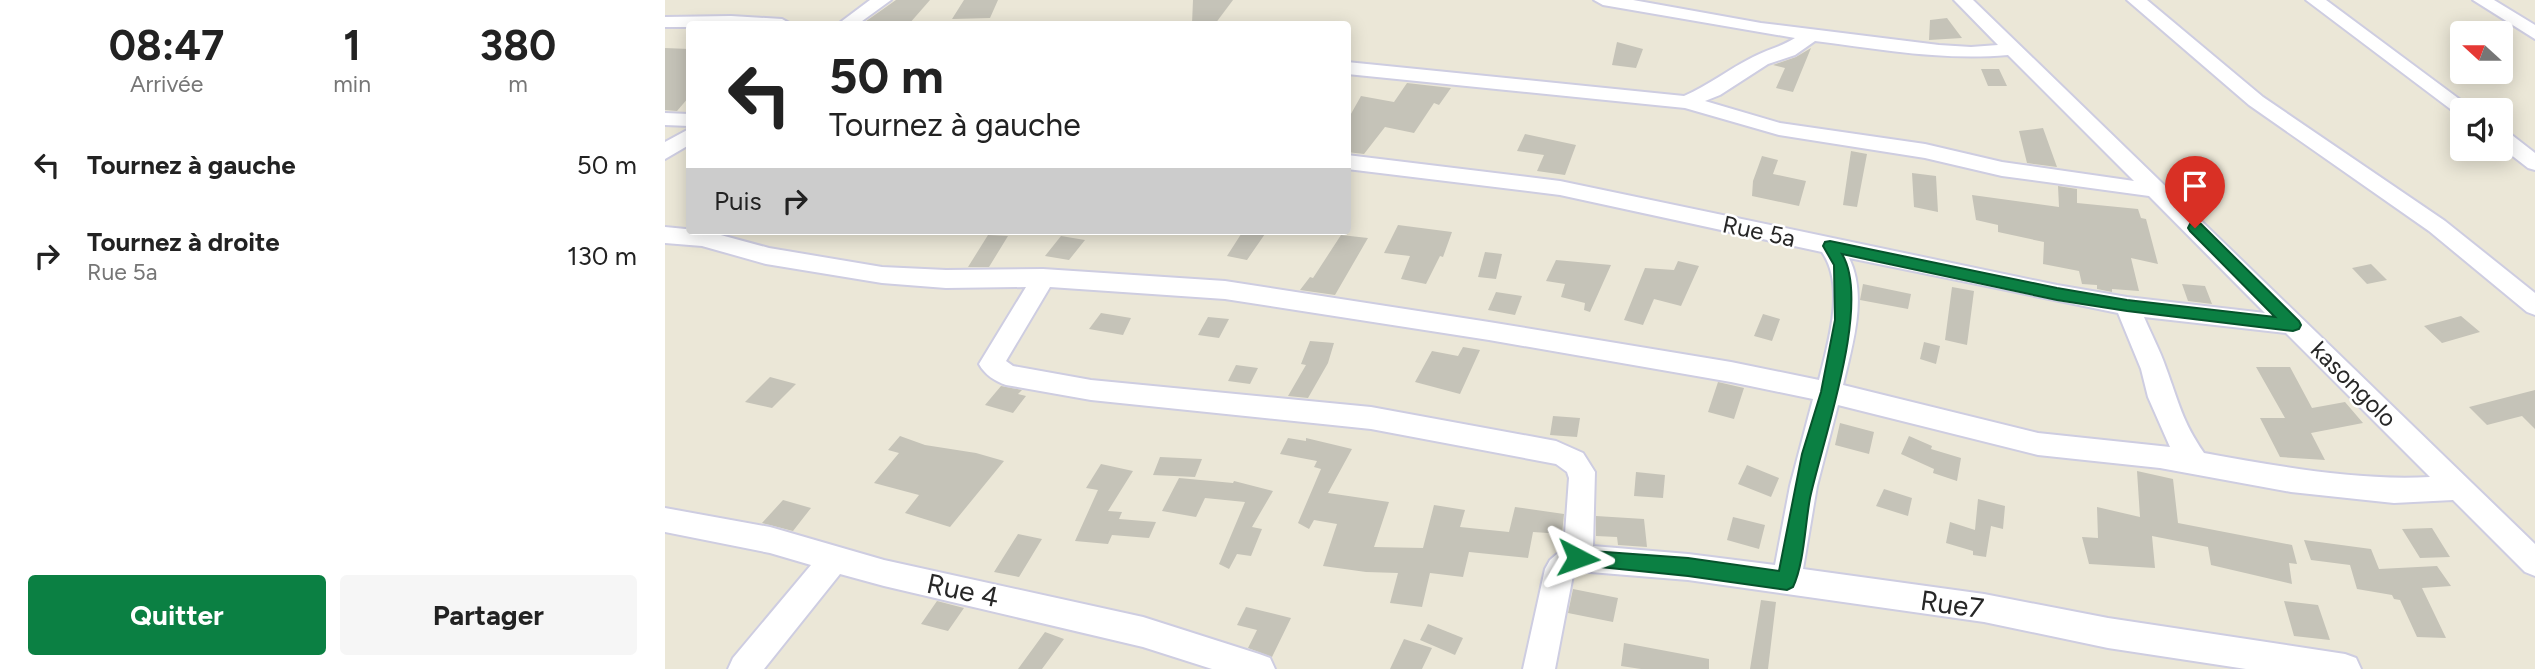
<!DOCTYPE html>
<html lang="fr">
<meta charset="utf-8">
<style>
:root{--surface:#fff;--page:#f6f6f6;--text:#222;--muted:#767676;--accent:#0b8043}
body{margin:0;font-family:Figtree,sans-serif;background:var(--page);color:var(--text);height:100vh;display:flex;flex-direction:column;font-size:26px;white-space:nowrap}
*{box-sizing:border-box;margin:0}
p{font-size:23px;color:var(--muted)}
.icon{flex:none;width:38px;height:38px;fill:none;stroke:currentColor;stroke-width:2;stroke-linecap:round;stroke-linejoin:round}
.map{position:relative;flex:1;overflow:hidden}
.details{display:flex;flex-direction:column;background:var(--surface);width:665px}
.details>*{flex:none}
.hud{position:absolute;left:21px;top:21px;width:665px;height:214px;border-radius:7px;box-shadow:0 4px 18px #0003;background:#fff;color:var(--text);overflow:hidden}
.needle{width:46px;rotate:291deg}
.controls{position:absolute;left:1785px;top:21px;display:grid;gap:14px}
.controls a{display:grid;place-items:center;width:63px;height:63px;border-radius:7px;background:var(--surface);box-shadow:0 4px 18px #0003;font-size:35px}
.pin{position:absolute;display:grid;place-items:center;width:60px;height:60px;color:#fff;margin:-72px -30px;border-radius:50% 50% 50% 0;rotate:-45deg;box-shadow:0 0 7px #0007}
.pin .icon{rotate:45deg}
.me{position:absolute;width:77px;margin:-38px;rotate:94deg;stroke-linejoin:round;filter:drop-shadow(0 0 5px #0008)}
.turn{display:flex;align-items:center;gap:24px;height:147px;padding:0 28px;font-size:32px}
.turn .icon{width:91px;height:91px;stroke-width:2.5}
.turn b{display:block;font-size:49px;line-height:60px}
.then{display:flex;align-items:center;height:66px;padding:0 28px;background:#0003;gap:14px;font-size:26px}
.eta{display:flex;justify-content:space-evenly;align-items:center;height:119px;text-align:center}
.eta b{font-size:42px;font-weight:700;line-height:49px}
.button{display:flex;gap:14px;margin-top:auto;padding:14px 28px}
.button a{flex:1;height:80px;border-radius:7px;background:var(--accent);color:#fff;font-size:28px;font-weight:700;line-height:80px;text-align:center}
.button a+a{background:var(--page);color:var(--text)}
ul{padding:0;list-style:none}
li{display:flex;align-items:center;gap:21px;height:91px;padding:0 28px}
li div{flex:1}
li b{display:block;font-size:26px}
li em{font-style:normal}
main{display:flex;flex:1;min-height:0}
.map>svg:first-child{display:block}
.building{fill:#c5c3b8}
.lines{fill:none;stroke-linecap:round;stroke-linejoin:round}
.minor-casing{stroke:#cecde1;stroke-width:4}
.minor{fill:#fff;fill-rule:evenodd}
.route{fill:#0b8043;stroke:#07532c;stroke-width:2}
.labels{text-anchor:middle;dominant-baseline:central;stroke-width:5;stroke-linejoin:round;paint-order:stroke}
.street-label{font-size:24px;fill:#272727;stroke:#fff}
.near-street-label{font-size:28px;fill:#272727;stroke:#fff}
</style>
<main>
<section class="details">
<div class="eta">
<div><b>08:47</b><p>Arrivée</p></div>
<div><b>1</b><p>min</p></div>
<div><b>380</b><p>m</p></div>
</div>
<ul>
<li><svg class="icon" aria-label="left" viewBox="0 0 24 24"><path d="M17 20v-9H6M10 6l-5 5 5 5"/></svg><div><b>Tournez à gauche</b></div><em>50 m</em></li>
<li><svg class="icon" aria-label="right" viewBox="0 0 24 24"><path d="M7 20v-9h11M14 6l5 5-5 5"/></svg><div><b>Tournez à droite</b><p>Rue 5a</p></div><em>130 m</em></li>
</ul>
<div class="button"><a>Quitter</a><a>Partager</a></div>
</section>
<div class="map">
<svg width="1870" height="669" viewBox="0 0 1870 669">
<rect width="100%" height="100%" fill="#ebe7d7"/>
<path class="building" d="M231,0H265L244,24H197Z
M299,0H333L325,18L287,19Z
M528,0H568L550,24H527Z
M1282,18L1297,38L1264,40L1265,20Z
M952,42L978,49L971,68L947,65Z
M0,48L24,49V97L12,111L0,110Z
M1146,48L1128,92L1111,88L1120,68L1108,65L1131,57Z
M1316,69H1334L1342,86H1323Z
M742,83L786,88L774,105L769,103L749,133L720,127L699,154L682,152V121L696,96L729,102Z
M1378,128L1392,167L1362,163L1354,131Z
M860,134L911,145L900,175L872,171L879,155L852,151Z
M1186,151L1202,154L1192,207L1178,205Z
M1097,156L1113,160L1108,174L1141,181L1134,206L1087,196L1088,181Z
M1247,173L1271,176L1273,212L1249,207Z
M1393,186L1412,189V203L1473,209L1476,218L1481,219L1493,264L1466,258L1474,291L1447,289V292L1432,289V285L1417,284L1414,271L1378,264L1379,242L1333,232V225L1311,220L1307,195L1394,207Z
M733,225L787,232L778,257L775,256L761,284L736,279L745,256L719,253Z
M578,231H602L582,260L562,256Z
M323,235L343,236L324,267H303Z
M676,235L703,238L670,295L635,290L645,277L648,278Z
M396,236L420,240L404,260L380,256Z
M820,252L837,254L831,279L813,277Z
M891,260L946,265L925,312L919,310L920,303L896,297L900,284L881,281Z
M1013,261L1034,266L1016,306L989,299L978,325L959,320L980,268L1009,270Z
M1706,264L1722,280L1702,284L1687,268Z
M1198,284L1246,294L1243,309L1195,300Z
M1517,284L1540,286L1547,304L1523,301Z
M1287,287L1309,291L1302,345L1280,340Z
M831,292L857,296L850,315L823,310Z
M436,313L466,318L458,335L424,329Z
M1098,314L1115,319L1107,341L1089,336Z
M1796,316L1815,332L1777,343L1759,326Z
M543,317L564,319L554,338L533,335Z
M645,341L669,343L663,363L643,398L623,396L641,365L636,364Z
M1259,342L1275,346L1271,364L1255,359Z
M798,347L815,350L795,394L750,382L767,351L793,356Z
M571,365L593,368L585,384L563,381Z
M1591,367H1625L1647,408L1680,402L1698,423L1646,433L1660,460L1615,457L1595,418H1620Z
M105,377L131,384L107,408L80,402Z
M1053,382L1079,388L1069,419L1043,412Z
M336,386L357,390L353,394L361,396L348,413L320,405Z
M1870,390V429L1857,416L1822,425L1804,407Z
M888,416L915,418L912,437L885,435Z
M1175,423L1209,432L1204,454L1170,445Z
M235,436L260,445L311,453L339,461L285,527L240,513L254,495L209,483L234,453L223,450Z
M1244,436L1267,446L1266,449L1296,458L1292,481L1268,473L1269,469L1236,454Z
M623,438L641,441V438L687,449L663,493L724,502L709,547L758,548L769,505L800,510L795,527L844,532L850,507L899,514L897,534L868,532L863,558L804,552L798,577L765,573L757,607L725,603L733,573L701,572L658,566L672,524L649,520L644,529L633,523L656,469L649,467L652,461L615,454Z
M495,457L537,459L530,477L488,475Z
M436,464L468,471L443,511L457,512L454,519L491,522L484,538L447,535L443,544L410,541L433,490L421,488Z
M1082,465L1114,478L1106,497L1073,484Z
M1472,471L1508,479L1513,523L1627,545L1632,564L1624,563L1627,584L1546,565L1543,547L1487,536L1490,568L1424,564L1417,537L1433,538L1432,507L1475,517Z
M971,472L1000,475L998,498L969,496Z
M514,478L568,483L569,481L608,491L587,527L597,529L586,556L572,554L564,569L554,564L580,502L540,498L531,517L497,511Z
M1219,489L1247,498L1243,516L1211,506Z
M1313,499L1340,506L1338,529L1326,526L1321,557L1308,555V551L1281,543L1285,522L1310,530Z
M118,500L146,508L128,531L97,523Z
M931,516L979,519L982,547L953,545L952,537L931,536Z
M1068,517L1100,525L1094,549L1062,540Z
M1767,528L1785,557L1755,558L1737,529Z
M353,534L377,539L354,577L329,572Z
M1639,540L1706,549L1714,569L1772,566L1786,586L1757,588L1781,638L1752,637L1735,600L1729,599L1727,595L1692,589L1685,565L1646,560Z
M908,589L953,598L948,622L903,613Z
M1096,600L1111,602L1103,669H1085Z
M272,601L299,608L283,631L256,624Z
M1619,601L1653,605L1665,640L1629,636Z
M581,607L626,618L607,657L583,648L592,630L572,625Z
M763,624L798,638L790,655L755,640Z
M380,632L399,639L377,669H353Z
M739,639L767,648L757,669H725Z
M959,643L1044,659V669H976L956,666Z"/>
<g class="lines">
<g class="minor-casing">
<path id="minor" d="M205,0H226L193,24H173Z
M929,0H968L1096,23L1274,45L1306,47L1333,45L1289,0H1308L1870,544V576L1860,572L1788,500L1729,503L1626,492L1495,468L1373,455L1173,405L1152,486L1138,569L1319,594L1443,618L1680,654L1691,658L1696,669H1581L1443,648L1319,622L1023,580L913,571L908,575L890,669H858L880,569L885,560L899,548L904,478L902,472L891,464L706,429L426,400L341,385C330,381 320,375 314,364L361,287L281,288L217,283L101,264L37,246L0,243V227L41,231L104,248L217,267L281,270L378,269L560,281L824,322L1066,362L1154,380C1163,342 1181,287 1157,252L895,195L682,169V155L895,181L1392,285L1462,297L1600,313L1484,196L1337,176L1260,158L1114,135L1020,108L682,74V62L1019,96C1044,85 1064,69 1088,57C1103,49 1116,47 1130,38L938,5ZM1150,41C1214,49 1278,61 1343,55L1469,181L1337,162L1260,144L1115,123L1040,101L1055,95L1103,64L1130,55ZM1184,258L1453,313L1476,369L1483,397L1505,447L1373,433L1178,385C1187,346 1203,296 1184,258ZM385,287L560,299L824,340L1066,382L1148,399L1125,486L1110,565L1023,554L928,546L930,472L918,453L891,441L706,407L426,380L348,366L341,361ZM1479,317L1621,333L1765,477C1689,481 1613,466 1539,453C1517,421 1514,403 1501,368C1495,350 1486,334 1479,317Z
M1462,0H1482L1598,97L1780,221L1870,293V315L1862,312L1764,231L1584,105Z
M1641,0H1661L1809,110H1797V116L1792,114Z
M1808,0H1829L1870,25V39Z
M66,16L117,19L126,24H24V27H0V17Z
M0,113L24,114V126L0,125Z
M24,129V145L0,159V142Z
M1836,130L1843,132L1870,153V170L1863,168L1836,147Z
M0,508L105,527L219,560L478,617L594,654L605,658L610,669H547L478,647L219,586L175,574L99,669H63L68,658L146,565L105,553L0,532Z"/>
</g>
<use href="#minor" class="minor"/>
</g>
<path class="route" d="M1530,223L1536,224L1634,321L1636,325L1634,329L1628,331L1462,311L1392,300L1177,254C1207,303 1157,442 1145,498C1140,525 1139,564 1128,587L1122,590L1023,576L906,564L904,558L906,552L913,550L1023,558L1114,571L1137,454L1156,392L1170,320L1169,265L1158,246L1160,242L1165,241L1392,288L1462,300L1610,317L1525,231L1523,228L1525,224Z"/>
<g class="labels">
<g class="street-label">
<text transform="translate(1094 231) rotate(12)">Rue 5a</text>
<text transform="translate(1689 384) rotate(45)">kasongolo</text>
</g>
<g class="near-street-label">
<text transform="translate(298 590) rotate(12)">Rue 4</text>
<text transform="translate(1287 604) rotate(8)">Rue7</text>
</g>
</g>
</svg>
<div class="controls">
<a><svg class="needle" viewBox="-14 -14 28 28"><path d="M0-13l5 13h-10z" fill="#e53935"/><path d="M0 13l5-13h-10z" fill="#767676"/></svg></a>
<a><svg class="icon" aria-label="sound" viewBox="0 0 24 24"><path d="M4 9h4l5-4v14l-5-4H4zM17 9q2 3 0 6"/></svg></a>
</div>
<div class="pin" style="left:1530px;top:228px;background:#d93025"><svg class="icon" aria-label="arrive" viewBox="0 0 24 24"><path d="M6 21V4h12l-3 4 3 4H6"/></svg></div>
<svg class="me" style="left:913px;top:558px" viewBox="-20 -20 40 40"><path d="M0-17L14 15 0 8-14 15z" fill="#0b8043" stroke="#fff" stroke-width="4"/></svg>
<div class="hud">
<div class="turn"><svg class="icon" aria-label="left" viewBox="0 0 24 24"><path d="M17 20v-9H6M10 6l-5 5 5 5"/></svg><div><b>50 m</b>Tournez à gauche</div></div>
<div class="then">Puis<svg class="icon" aria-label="right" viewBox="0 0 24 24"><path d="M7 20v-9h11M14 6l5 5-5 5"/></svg></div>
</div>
</div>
</main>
